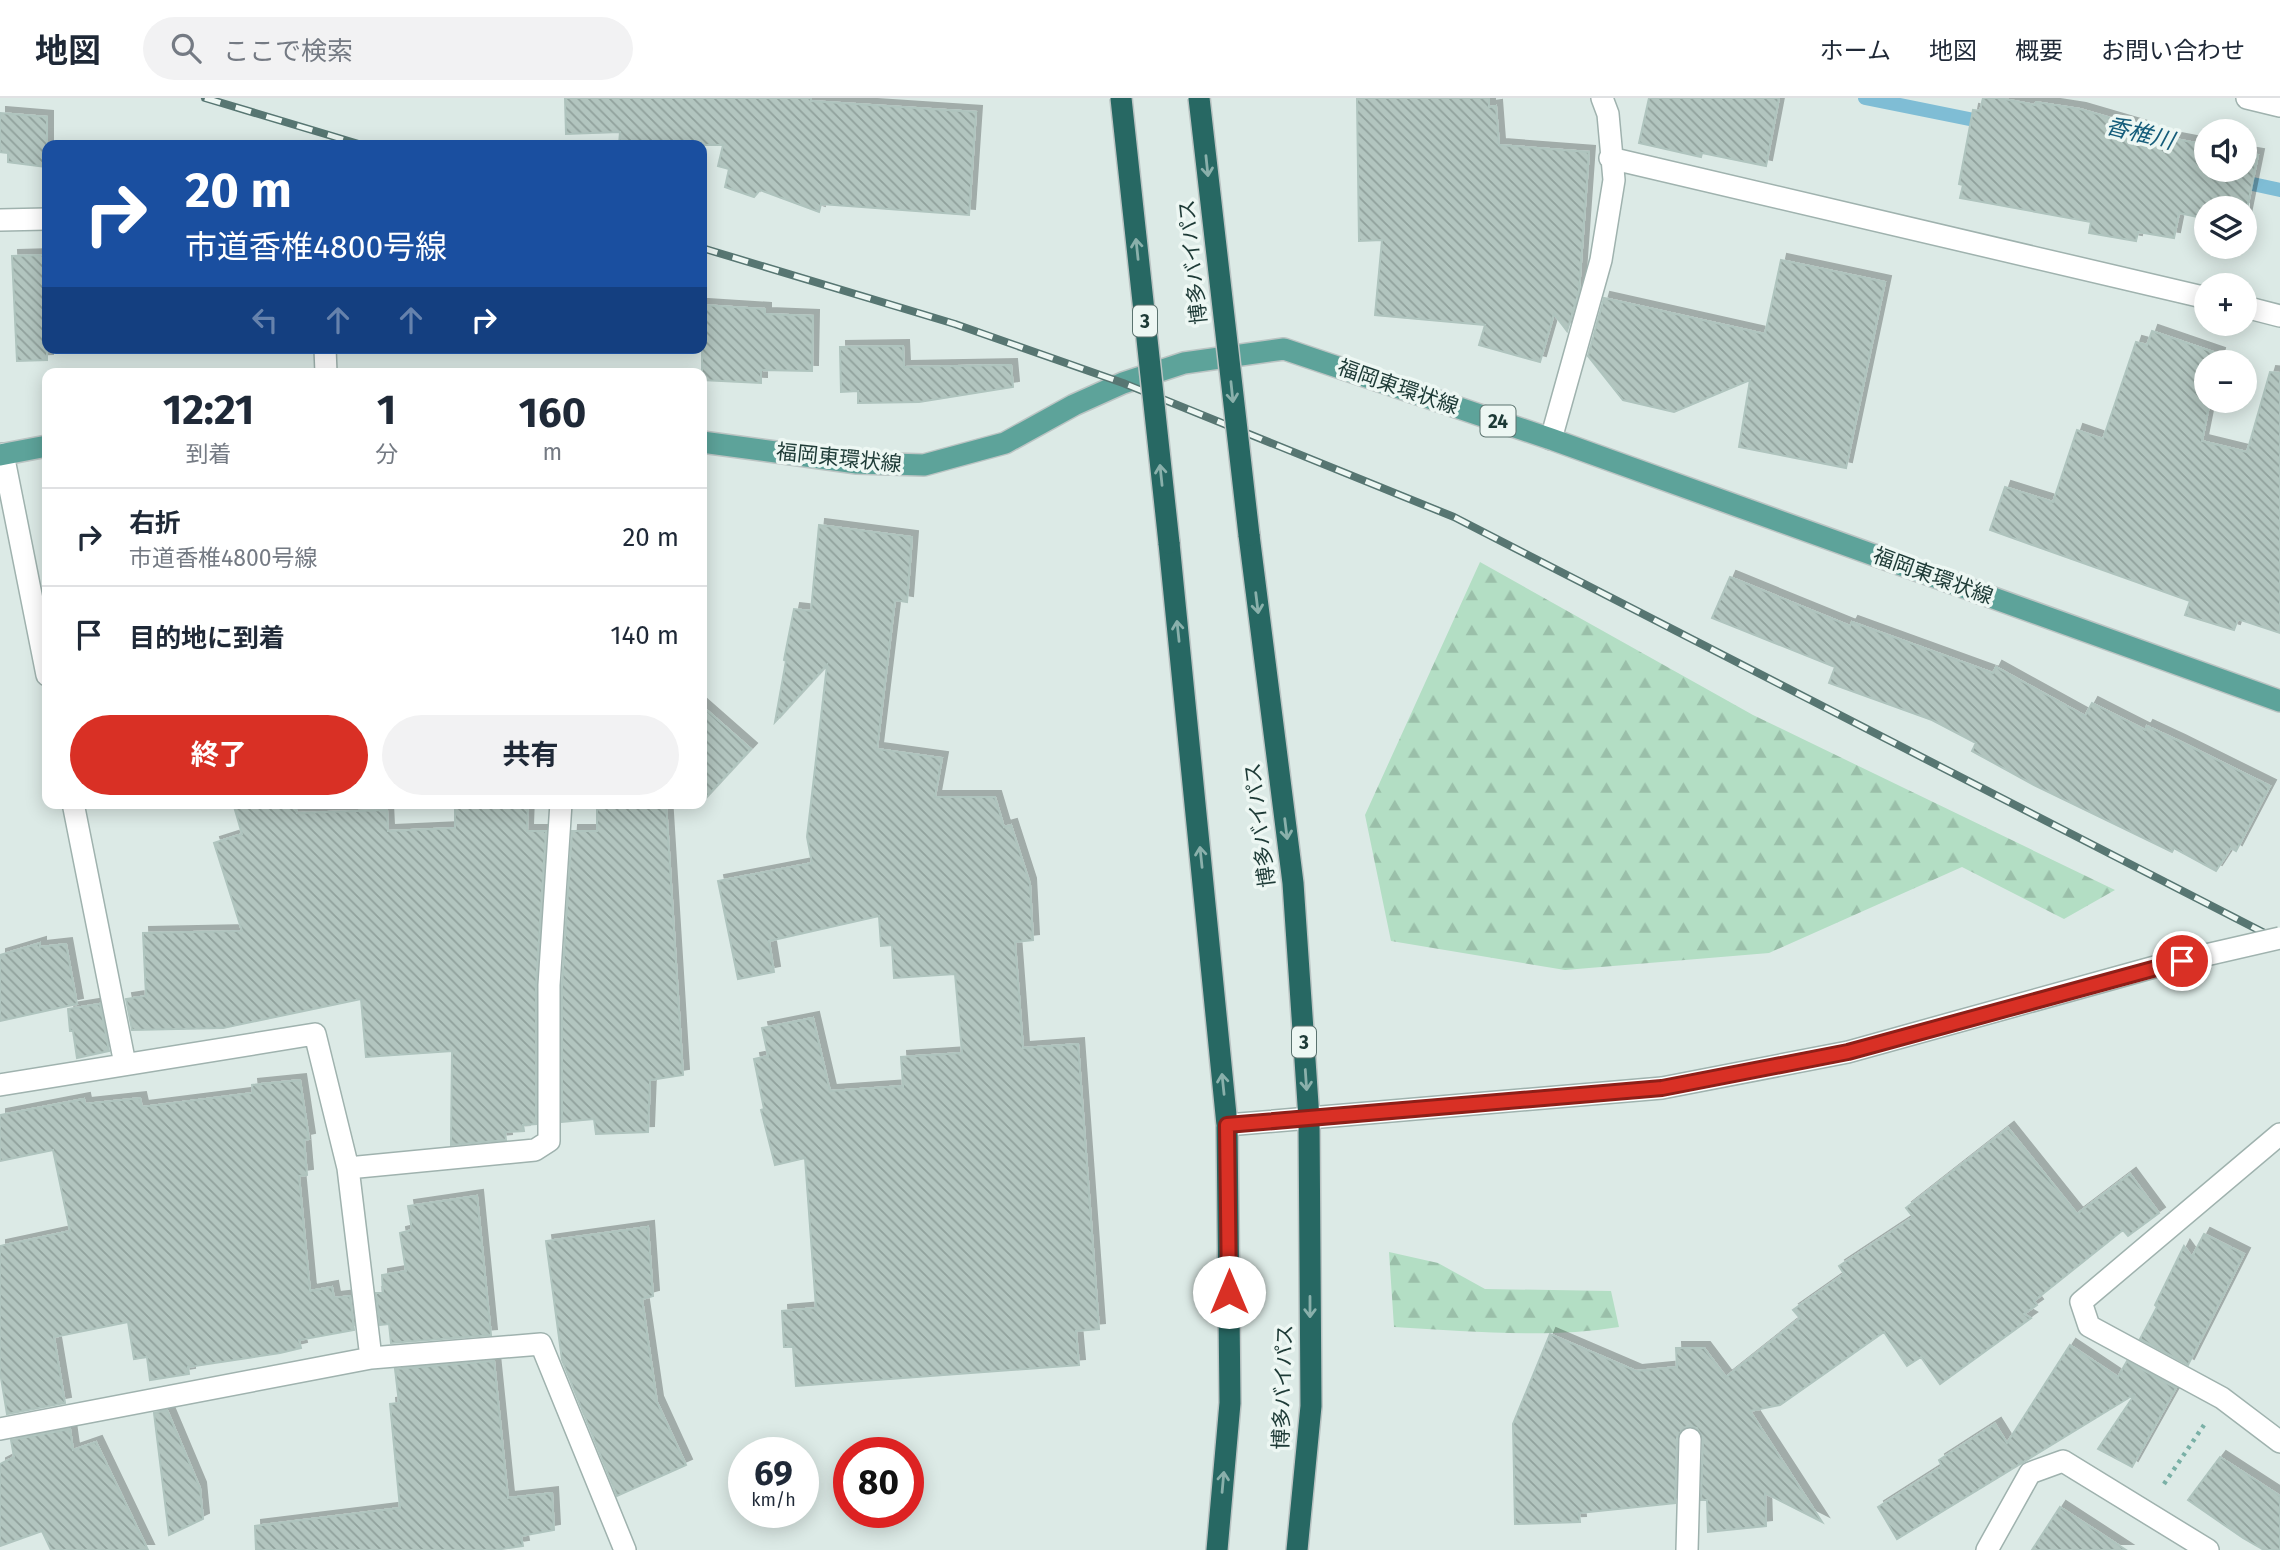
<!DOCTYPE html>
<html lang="ja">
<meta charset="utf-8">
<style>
:root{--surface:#fff;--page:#f2f2f3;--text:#1f2937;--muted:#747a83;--line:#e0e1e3;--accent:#d93025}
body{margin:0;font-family:"Fira Sans","Noto Sans JP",sans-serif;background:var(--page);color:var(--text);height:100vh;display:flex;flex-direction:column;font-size:26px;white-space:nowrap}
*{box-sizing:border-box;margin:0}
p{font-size:23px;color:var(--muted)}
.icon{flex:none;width:38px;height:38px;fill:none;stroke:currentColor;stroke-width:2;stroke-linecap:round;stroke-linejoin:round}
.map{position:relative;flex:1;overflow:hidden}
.panel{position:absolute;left:42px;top:270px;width:665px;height:441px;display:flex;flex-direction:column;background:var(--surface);border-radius:14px;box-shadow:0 4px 18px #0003}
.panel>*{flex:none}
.guide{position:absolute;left:42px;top:42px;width:665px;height:214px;border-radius:14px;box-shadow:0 4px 18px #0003;background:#1a4fa0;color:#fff;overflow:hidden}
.controls{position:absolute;left:2194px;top:21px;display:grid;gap:14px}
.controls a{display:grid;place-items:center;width:63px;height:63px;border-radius:50%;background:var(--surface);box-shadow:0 4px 18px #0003;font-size:35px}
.speed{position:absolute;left:728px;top:1339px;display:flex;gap:14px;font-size:35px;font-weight:700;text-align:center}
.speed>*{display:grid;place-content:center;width:91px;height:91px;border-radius:50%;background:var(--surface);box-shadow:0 4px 18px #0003;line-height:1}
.speed small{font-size:18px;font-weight:400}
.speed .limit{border:10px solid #d22;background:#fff;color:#111}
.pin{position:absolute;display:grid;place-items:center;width:60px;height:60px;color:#fff;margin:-30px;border:4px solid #fff;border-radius:50%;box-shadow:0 2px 7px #0007}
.me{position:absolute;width:77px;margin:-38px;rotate:0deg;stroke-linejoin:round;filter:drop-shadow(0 0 5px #0008)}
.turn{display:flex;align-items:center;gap:24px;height:147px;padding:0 28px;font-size:32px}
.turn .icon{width:91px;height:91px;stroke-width:2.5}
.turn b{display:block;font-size:49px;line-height:60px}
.lanes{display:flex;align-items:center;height:66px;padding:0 28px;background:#0003;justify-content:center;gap:35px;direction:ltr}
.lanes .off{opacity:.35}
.eta{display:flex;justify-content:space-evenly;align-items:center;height:119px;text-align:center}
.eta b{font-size:42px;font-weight:700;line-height:49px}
.action{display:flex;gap:14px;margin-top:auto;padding:14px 28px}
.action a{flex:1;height:80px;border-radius:42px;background:var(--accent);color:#fff;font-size:28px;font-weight:700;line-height:80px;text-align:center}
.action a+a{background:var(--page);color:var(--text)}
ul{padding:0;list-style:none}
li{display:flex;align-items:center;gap:21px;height:98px;padding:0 28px;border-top:2px solid var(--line)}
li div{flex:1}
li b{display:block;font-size:26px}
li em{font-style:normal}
header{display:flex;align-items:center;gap:42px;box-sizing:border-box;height:98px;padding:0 35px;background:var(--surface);border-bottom:2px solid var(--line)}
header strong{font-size:33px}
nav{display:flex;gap:38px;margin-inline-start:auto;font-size:24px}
.search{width:490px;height:63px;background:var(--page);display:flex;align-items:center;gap:18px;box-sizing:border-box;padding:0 24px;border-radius:38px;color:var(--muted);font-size:26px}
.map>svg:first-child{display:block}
.forest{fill:url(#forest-firs)}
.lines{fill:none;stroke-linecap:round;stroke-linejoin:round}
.stream{stroke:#7fbdd5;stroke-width:14}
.building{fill:url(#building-back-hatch);stroke:#afc4be;stroke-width:2;filter:url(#shadow)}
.minor-casing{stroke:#9fb2ae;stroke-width:24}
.major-casing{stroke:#bbc4c3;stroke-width:24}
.highway-casing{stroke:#bbc4c3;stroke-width:24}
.path{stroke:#7ab0a6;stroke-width:4.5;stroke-dasharray:3.5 5;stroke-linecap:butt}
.minor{stroke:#fff;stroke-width:21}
.major{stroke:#5da39a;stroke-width:21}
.highway{stroke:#276863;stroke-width:21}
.rail-casing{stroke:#577672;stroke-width:8}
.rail{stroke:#edf7f3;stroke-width:5;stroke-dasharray:16;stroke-linecap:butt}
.minor-bridge-casing{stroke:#9fb2ae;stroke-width:24;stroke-linecap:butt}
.highway-bridge-casing{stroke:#bbc4c3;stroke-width:24;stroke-linecap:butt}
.minor-bridge{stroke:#fff;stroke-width:21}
.highway-bridge{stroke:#276863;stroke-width:21}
.oneway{stroke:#8ab0ab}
.route-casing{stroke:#8d1f18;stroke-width:18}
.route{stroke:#d93025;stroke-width:12}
.labels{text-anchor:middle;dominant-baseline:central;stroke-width:7;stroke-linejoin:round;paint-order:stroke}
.shield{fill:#edf7f3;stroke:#5b736f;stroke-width:2}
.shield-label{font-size:19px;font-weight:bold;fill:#1d3a36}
.street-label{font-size:21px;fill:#1d3a36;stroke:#edf7f3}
.water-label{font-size:23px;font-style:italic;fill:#145c7a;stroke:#edf7f3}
</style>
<header>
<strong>地図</strong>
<div class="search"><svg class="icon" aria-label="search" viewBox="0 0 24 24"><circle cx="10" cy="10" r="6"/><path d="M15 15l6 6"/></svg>ここで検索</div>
<nav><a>ホーム</a><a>地図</a><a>概要</a><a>お問い合わせ</a></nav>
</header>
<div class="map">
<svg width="2280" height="1452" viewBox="0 0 2280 1452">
<defs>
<pattern id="forest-firs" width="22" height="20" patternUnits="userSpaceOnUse" patternTransform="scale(1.75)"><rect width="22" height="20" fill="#b3dec4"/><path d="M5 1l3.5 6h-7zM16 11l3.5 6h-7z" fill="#9abfa9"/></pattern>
<pattern id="building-back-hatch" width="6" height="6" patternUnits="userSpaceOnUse" patternTransform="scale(1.75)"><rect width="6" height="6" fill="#b2c5bf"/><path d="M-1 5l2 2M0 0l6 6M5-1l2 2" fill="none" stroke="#90a19c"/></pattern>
<filter id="shadow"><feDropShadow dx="6" dy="-6" stdDeviation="0" flood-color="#0004"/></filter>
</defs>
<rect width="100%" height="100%" fill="#dceae6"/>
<path class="forest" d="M1480,464L1753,617L2115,792L2064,821L1962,769L1769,855L1565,872L1391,843L1365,717Z
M1389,1154L1438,1165L1485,1191L1611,1193L1619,1229C1546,1241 1468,1233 1394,1229Z"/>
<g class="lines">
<path class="stream" d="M1865,0L1989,25
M2234,82L2280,92"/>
</g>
<path class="building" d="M565,0H811V3L976,14L969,117L821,106L819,114L760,92L754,99L725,89L729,71L718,68L723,47H619L620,34L566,36Z
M1357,0H1489V9L1496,8L1499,47L1589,54L1579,193L1567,233L1554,216L1540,264L1479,247L1485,227L1375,217L1382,142L1359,143Z
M1649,0H1779L1766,68L1702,55L1701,59L1639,45Z
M1983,0H1999L2035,7L2036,4L2080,11L2145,30L2144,35L2207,47V72H2245V55L2258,57L2245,121V110H2207V121L2179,115L2174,140L2138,134L2136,143L2089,135L2091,124L1960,100L1963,87L1959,86L1973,12L1980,13Z
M0,15L47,19V69L8,64V55L0,54Z
M47,157V262L17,263L12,158Z
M1781,162L1885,184L1846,370L1739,349L1750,282L1674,314L1623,302L1588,258L1604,200L1765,236Z
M702,207L765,211V216L813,218L812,273L761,272V285L702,282Z
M2152,233L2219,256L2217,264H2207V303H2210L2202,343L2247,354L2270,274L2280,275V535L2238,521L2234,532L2185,517L2190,503L1990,432L2005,389L2053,404L2077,332L2103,341L2136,244L2147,247Z
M903,248L904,269L1011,267L1013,289L919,304L858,305V293L841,294L840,249Z
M819,427L912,439L907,504L895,502L877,651L942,660L935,699H995L1004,729L1011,727L1030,786L1033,842L1015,844L1023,950L1078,946L1099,1231L1076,1233L1079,1267L796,1288L793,1249H784L782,1213L816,1210L805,1060L775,1067L761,1012L764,1011L754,961L768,958L762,930L813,920L830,993L903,988L901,959L962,955L955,876L894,880L892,847L881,848L879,818L769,843L774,874L738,881L718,783L812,765L807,739L827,567L775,624L786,563L784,562L794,511L811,513Z
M1730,479L1850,528L1852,524L1993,575L1996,569L2085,618L2092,605L2145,632L2147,628L2179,643L2270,688L2236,753L2231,750L2216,773L2174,750L2172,754L2034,687L1972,653L1976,645L1932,622L1829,585L1835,569L1712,520Z
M702,608L751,651L702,704Z
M233,705H294L297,715L387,712L388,733L455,730V705H528L527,733H546L536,887V1026L523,1027L524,1033L505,1034L506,1042L451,1047L452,953L366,959L361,901L223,930L132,932L126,901L146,898L143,835L242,833L214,745L242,736Z
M597,705H666L683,977L650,982L648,1034L596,1036L594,1021L562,1024V887L572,733H597Z
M40,845V849L66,846L77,906L0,923V857Z
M100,906L109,953L77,960L73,933H70L68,911Z
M300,982L309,1041L304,1042L307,1077L299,1078L310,1193L332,1189L334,1200L350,1198L354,1232L299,1242L301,1250L280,1255L188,1269L189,1276L150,1282L147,1259L134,1261L128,1224L54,1239L65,1305L7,1316L0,1274V1148L70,1133L53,1052L0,1063V1017L84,1001L85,1006L140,1000L142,1009L253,995L252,987Z
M2008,1030L2077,1116L2130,1076L2159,1115L2128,1138L2123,1132L2034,1203L2037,1207L2024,1216L2031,1220L1940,1286L1921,1259L1907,1268L1884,1234L1780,1307L1750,1313L1822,1424L1765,1395L1766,1428L1708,1434L1707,1402H1701L1703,1341L1697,1330L1690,1328L1683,1330L1677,1340L1675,1405L1579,1415L1580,1424L1515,1426L1513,1326L1550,1236L1636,1273L1677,1269L1676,1250H1704L1726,1279L1800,1220L1793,1212L1844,1176L1839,1168L1913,1119L1906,1110Z
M477,1098L491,1237L391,1245L389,1226L380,1227L376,1195H383L382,1177L406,1173L400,1135L412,1132L408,1108Z
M648,1129L653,1198L642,1201L657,1304L686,1367L617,1398L562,1262L546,1143Z
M2204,1136L2244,1156L2188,1267L2140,1241L2157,1209L2155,1207L2184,1148L2192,1159Z
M2070,1247L2118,1279L2127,1263L2176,1290L2132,1369L2098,1351L2135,1296L1897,1441L1878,1409L1942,1368L1939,1362L1995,1326L2007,1345Z
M494,1263L508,1400L552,1395L554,1432L521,1438L523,1448L495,1452H256L255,1428L400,1410L390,1306L399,1305L395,1271Z
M167,1312L200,1390L203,1421L169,1437L154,1315Z
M70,1331L73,1352L96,1344L148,1452H51L42,1433L0,1448V1366L14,1359L11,1342Z
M2220,1359L2280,1398V1452H2264L2243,1440L2188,1402Z
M2060,1409L2126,1452H2032Z"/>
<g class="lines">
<g class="minor-casing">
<path id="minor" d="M2247,0L2280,8
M1610,60L2207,200
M0,122L47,121
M2245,209L2280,218
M325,250L326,275
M1551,341L1601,162L1614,82L1608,16L1602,0
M3,356L47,577
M73,705L125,966
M0,987L315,936L348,1070L371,1260
M1227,1027L1662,990L1848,954L2158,868
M2280,1036L2081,1204L2089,1228L2222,1300L2280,1344
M348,1070L535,1052L549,1043V887L561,705
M0,1331L371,1260L541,1246L625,1452
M1687,1452L1690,1341
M1987,1452L2030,1375L2063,1363L2208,1452"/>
</g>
<g class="major-casing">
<path id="major" d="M702,344L857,365L924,367L1005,345L1074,307L1123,285L1184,265L1284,251L1551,341L2280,603
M0,357L47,348"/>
</g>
<g class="highway-casing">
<path id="highway" d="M1249,437L1293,785L1309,1021L1311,1308L1297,1452
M1169,445L1227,1027L1230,1305L1217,1452"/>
</g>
<path class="path" d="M2164,1386L2204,1327"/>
<use href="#minor" class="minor"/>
<use href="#major" class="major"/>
<use href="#highway" class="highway"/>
<g class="rail-casing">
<path id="rail" d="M205,0L362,47
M702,150L955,226L1123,285L1454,419L2280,843"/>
</g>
<use href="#rail" class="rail"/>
<g class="minor-bridge-casing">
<path id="minor-bridge" d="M2158,868L2280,840"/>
</g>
<g class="highway-bridge-casing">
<path id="highway-bridge" d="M1121,0L1169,445
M1199,0L1249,437"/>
</g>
<use href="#minor-bridge" class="minor-bridge"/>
<use href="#highway-bridge" class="highway-bridge"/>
</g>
<defs><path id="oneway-shaft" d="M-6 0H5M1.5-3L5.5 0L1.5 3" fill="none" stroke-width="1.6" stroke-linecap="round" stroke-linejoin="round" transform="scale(1.75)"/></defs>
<g class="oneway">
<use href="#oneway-shaft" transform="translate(1207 68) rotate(84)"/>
<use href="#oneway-shaft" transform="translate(1137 151) rotate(-96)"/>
<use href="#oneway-shaft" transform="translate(1232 294) rotate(84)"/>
<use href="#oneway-shaft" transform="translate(1161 377) rotate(-96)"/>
<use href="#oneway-shaft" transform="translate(1257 505) rotate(83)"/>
<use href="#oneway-shaft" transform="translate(1178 533) rotate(-96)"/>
<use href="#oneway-shaft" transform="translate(1286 731) rotate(83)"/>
<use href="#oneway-shaft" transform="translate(1201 759) rotate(-96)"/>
<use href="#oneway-shaft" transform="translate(1306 982) rotate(86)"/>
<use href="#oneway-shaft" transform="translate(1223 986) rotate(-96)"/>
<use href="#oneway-shaft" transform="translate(1310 1209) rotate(90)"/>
<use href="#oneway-shaft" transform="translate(1223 1384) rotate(-85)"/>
</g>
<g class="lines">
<g class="route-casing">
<path id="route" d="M1229,1194L1227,1027L1662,990L1848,954L2182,863"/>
</g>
<use href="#route" class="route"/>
</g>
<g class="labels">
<g class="shield">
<rect x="1133" y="207.5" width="24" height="31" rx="5"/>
<rect x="1480.5" y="307.5" width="35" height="31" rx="5"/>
<rect x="1292" y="928.5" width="24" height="31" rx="5"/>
</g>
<g class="shield-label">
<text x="1145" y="223">3</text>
<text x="1498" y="323">24</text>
<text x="1304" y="944">3</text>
</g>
<g class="street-label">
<text transform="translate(1193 164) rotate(-96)">博多バイパス</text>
<text transform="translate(1398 289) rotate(19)">福岡東環状線</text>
<text transform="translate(839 360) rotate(6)">福岡東環状線</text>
<text transform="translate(1933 478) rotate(20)">福岡東環状線</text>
<text transform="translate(1260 727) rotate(-97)">博多バイパス</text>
<text transform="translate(1283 1289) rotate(-88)">博多バイパス</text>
</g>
<g class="water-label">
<text transform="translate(2140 35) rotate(14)">香椎川</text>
</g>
</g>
</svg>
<div class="controls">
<a><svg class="icon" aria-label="sound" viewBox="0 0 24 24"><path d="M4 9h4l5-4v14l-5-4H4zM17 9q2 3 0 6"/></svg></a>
<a><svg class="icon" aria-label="layers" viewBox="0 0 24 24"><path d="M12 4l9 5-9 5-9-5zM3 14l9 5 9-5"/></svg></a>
<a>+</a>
<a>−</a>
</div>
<div class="speed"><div>69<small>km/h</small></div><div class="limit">80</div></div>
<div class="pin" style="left:2182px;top:863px;background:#d93025"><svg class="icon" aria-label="arrive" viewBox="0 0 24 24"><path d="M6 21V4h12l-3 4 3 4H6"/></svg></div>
<svg class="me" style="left:1229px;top:1194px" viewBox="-20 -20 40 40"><circle r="19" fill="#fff"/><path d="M0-13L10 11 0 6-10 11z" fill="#d93025"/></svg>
<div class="guide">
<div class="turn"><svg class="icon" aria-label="right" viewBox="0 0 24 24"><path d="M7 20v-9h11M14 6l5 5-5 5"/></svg><div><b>20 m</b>市道香椎4800号線</div></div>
<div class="lanes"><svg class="icon off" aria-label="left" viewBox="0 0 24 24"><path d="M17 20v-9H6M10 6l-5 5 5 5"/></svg><svg class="icon off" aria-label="ahead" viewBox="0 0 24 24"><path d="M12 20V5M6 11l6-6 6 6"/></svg><svg class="icon off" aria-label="ahead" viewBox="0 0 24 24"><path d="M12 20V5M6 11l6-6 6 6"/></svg><svg class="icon" aria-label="right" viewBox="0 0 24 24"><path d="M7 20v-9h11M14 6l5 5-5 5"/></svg></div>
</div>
<section class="panel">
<div class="eta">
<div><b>12:21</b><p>到着</p></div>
<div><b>1</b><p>分</p></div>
<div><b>160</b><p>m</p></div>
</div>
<ul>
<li><svg class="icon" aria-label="right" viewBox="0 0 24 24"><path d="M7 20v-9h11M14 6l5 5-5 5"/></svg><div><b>右折</b><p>市道香椎4800号線</p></div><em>20 m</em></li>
<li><svg class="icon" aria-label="arrive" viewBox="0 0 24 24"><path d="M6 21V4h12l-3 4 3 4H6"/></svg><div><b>目的地に到着</b></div><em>140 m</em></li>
</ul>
<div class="action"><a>終了</a><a>共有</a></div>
</section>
</div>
